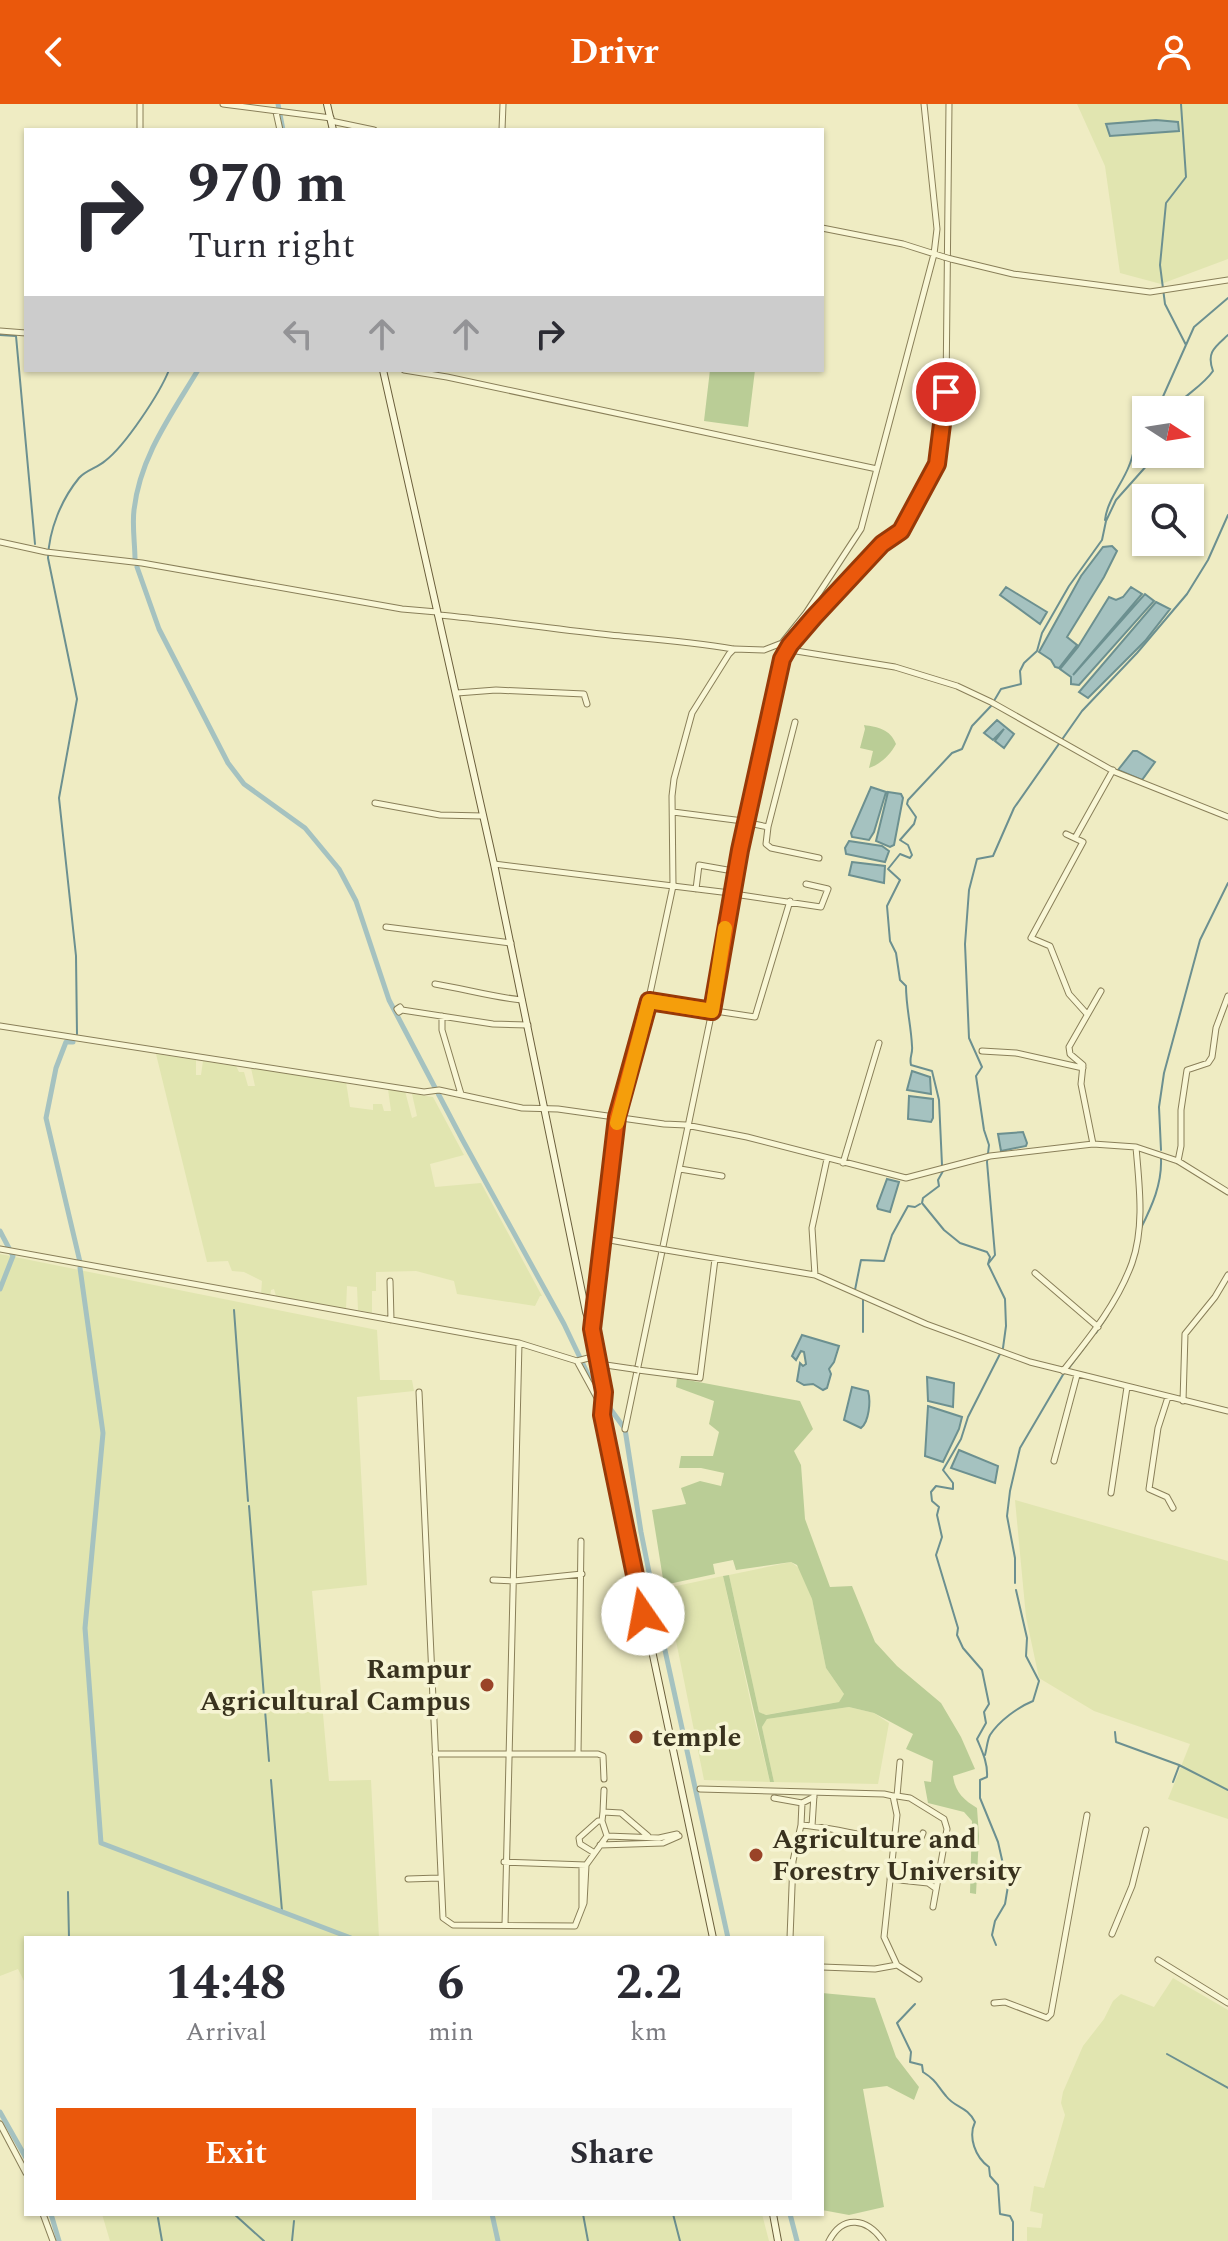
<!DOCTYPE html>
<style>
:root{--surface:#fff;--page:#f7f7f7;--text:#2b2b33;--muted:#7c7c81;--accent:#ea580c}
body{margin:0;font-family:Spectral,serif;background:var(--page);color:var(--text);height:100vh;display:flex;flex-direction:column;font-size:30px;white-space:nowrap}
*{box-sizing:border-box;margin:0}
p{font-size:26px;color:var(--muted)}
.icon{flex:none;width:44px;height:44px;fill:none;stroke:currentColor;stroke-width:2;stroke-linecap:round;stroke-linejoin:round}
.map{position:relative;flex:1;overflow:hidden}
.sheet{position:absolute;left:24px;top:1832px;width:800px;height:280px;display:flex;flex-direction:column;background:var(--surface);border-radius:0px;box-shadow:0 2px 6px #0004}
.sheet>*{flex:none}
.banner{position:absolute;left:24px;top:24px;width:800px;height:244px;border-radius:0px;box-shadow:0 2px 6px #0004;background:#fff;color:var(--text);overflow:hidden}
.needle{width:52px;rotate:102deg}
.tools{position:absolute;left:1132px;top:292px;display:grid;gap:16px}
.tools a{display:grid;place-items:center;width:72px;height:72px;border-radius:0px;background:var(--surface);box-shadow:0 2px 6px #0004;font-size:40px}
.pin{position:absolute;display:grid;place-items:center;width:68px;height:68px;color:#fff;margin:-34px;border:4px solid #fff;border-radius:50%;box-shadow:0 2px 8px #0007}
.me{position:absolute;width:88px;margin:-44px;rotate:348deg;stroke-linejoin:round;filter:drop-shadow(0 0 6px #0008)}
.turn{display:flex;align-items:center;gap:28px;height:168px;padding:0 32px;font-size:36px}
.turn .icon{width:104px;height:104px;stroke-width:2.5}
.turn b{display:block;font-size:56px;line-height:68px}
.lanes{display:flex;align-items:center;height:76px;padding:0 32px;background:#0003;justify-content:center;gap:40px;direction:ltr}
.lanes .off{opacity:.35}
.eta{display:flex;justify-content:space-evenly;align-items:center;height:136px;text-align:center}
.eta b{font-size:48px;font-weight:700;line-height:56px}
.primary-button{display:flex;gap:16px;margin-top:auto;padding:16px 32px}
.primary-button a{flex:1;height:92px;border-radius:0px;background:var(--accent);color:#fff;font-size:32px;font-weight:700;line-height:92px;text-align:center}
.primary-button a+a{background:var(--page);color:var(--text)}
header{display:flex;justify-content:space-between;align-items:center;height:104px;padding:0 32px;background:var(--accent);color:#fff;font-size:36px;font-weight:700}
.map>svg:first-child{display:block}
.farmland{fill:#e1e5b0}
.green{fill:#bacd96}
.water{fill:#a5c2c0;stroke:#6c9090;stroke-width:2}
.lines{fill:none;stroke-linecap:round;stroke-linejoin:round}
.stream{stroke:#6c9090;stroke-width:2}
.canal{stroke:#a5c2c0;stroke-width:5}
.street-casing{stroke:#897f59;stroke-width:7}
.secondary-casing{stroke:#6b5f3c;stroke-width:8}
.street{stroke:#f9f7d6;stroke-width:5}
.secondary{stroke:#f9f7d6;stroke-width:6}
.street-bridge-casing{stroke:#897f59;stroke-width:7;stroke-linecap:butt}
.street-bridge{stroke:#f9f7d6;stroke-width:5}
.route-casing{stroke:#983908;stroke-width:20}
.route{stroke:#ea580c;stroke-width:14}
.slow{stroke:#f59e0b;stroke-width:14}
.poi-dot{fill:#9a4328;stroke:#f6f4d3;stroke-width:3}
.labels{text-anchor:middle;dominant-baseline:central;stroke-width:7;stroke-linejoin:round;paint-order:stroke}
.poi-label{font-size:28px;font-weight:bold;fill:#39321e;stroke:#f6f4d3;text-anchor:start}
</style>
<header><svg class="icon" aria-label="back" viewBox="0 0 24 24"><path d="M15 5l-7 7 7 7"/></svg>Drivr<svg class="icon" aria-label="person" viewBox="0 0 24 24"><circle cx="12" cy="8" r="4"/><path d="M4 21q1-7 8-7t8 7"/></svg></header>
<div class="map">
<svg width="1228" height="2137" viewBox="0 0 1228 2137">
<rect width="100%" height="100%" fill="#efecc3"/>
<path class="farmland" d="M1077,0H1228V155L1161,180L1120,169L1105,62Z
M156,950L196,956V971H201L203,957L236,962L239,968H244L248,982H255L251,964L346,978L350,1003L373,1006V1000H382L384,1007H391L388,985L405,987L412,1014L417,1012L412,990L433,993L464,1051L430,1060L435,1083L481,1079L542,1192H540L535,1202L457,1190L454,1177L416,1167L376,1168V1187H372V1209L358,1206L357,1183L347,1182L346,1205L276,1192L274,1185L271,1186L270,1192L261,1190L262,1177L244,1168L232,1167L228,1157L207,1158Z
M0,1150L377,1226L380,1276H412L414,1287L357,1293L367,1481L312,1487L329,1677L371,1676L379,1834H26V1881L18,1865L0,1872Z
M1015,1396L1228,1457V1715L1168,1695L1190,1640L1094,1607L1039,1574L1026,1513Z
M791,1458L800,1465L812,1495L826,1564L844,1590L839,1598L765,1611L759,1608L729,1471Z
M723,1472L753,1609L770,1678L704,1676L667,1492L672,1483Z
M849,1603L874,1609L889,1619L878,1680L774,1678L762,1623L767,1615Z
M1173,1874L1228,1906V2137H1027V2123L1041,2124L1043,2110L1030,2107L1034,2082L1044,2084L1065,2011L1061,1999L1063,1988L1083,1942L1104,1915L1113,1897L1121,1890L1154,1903Z
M102,2110H762L769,2137H110Z"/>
<path class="green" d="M710,266H755L748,323L704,317Z
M864,621C878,623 890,625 896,640C890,651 881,660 869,664L873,647L860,644L865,625Z
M677,1274L800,1297L813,1325L794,1347L801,1361L805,1415L830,1483L852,1482L875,1538L897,1562L941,1599L961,1633L975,1665L953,1672C955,1688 964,1696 977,1704L979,1732L976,1790L970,1789L972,1717L964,1708L928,1699L924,1677L931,1678L933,1657L906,1645L913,1630L874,1609L849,1603L767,1615L762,1623L774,1678H770L723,1472L729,1471L759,1608L766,1611L839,1598L844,1590L826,1564L812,1495L797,1461L791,1458L736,1466L733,1456L713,1460L715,1470L664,1481L652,1406L686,1400L681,1384L700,1377L721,1382L724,1369L701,1364H679L681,1352H713L719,1328L709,1320L714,1297L676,1283Z
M822,1889L875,1894L896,1953L919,1983L914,1996L887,1982L863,1985L884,2103L849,2111L822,2106Z"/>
<path class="water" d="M1156,16L1178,18L1179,27L1110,32L1106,20Z
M1112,442L1117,447L1104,473L1067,533L1077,541L1059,564L1055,563L1051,556L1039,548L1081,472L1103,443Z
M1006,483L1047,508L1040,520L1000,491Z
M1131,483L1142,490L1073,571L1145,490L1154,497L1079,581L1071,580V573L1060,565L1078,543L1109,493L1116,496L1123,493Z
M1156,498L1170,505L1145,537L1088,594L1079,588Z
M997,616L1014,630L1004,644L995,637L1004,625L993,636L984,629Z
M1133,647H1137L1155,658L1142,676L1118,666Z
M871,683L886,688L874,728L869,736L852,733L851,729Z
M888,688L901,690L903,694L894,741L890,743L876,737Z
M849,737L882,742L889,747L885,758L846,750L845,744Z
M852,758L885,762L884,779L849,771Z
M912,967L930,973L931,990L907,986Z
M909,992L933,995V1014L931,1018L908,1015Z
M1023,1028L1027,1039L1026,1042L1001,1047L998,1030Z
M887,1075L899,1078L890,1108L878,1105L877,1102Z
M802,1231L839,1242L834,1258L829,1265L831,1270L827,1284L823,1286L813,1280L804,1281L797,1277L800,1259L803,1262L806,1260L804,1248L801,1247L796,1256L792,1252Z
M927,1273L954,1279L953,1303L928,1297Z
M852,1283L868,1287C871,1297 869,1318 861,1324L844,1316Z
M928,1302L962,1313L959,1325L943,1358L925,1352Z
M959,1346L998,1362L995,1379L951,1364Z"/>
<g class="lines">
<path class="stream" d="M1181,0L1186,73L1166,99L1160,161L1165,200L1186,241
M0,231L16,232L35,440
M1157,306L1194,223L1228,194
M1172,306C1184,291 1202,283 1213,267C1206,248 1215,243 1228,231
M1105,416C1107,397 1122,380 1129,362C1136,346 1133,334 1146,320
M77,930L76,852L59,694L77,595L48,454C49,426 61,396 79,374C86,366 97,364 105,357C125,342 160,289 169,266
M1161,1046L1159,1003L1164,969L1200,836L1228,779
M942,1061L939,996L932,967L911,961C909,953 913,950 912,942C911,921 906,903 906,882L900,876L896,849L890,837L887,802L900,776L888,765L900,750L910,754L912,751L908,741L900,736L914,720L916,713L907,700L908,696L952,649L962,645L972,622L991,602L1001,585L1021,580L1020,567L1024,559L1037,547L1042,529L1069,482L1102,436L1106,417L1116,396L1157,350
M943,1067L938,1076L939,1082L923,1094L922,1099L944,1126L960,1139L987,1148L990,1153L988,1160L1005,1195L1006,1222L1003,1244L968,1313L961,1335L943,1366L953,1379V1385L936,1382L931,1388L932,1397L939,1403L937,1411L942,1433L936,1451L958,1524L957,1531L963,1544L982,1566L989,1600L984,1608L986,1619L977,1635C982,1647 988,1659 987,1673L980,1676V1694L998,1738L1008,1782L1005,1800L995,1817L992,1831L996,1841
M1141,1124C1152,1102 1162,1080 1161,1055
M988,1160L995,1151L987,1058L989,1041L984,1026L976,972L982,963L969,934L965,840L969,786L977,755L993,752L1014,704L1082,607L1137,549L1187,490L1208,456L1228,411
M855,1186L861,1156L884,1157L892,1131L908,1102L915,1103L920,1100
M234,1206L248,1397
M863,1228V1196
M1096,1229L1108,1211
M1069,1264L1087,1240
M249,1402L269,1657
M1015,1479V1454L1007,1412L1010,1387L1020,1344L1064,1269
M1115,1628L1116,1638L1179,1661L1228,1686
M985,1651C987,1644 987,1637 990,1631C999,1617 1018,1603 1033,1597L1039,1577L1026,1552L1027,1534L1016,1486
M271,1676L282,1807
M1173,1678L1179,1662
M68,1788L69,1834
M915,1900L897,1919L911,1948L910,1958L922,1961L923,1968C937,1977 936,1980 946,1992C955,2004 967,2002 975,2018C968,2033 975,2053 989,2063L990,2072L998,2081L1000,2110L1010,2112L1013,2118V2137
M1167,1950L1228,1984
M234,2110L264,2137
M583,2110L588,2137
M673,2110L680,2137
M158,2114L162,2137
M292,2137L294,2117"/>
<path class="canal" d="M278,0L283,26
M135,456C135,440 132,422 134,406C140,353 171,311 198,266
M137,463L159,525L228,659L244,680L305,724L339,765L356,797L389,896L462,1035L564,1220L593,1281L625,1325L641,1428L661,1528L728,1834
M73,938H66L56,964L46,1014L80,1158
M0,1127L13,1152L0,1185
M80,1164L103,1329L85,1524L101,1739L351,1834
M0,2008L26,2054
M51,2110L59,2137
M492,2110L498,2137
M790,2110L797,2137"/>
<g class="street-casing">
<path id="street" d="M140,0V26
M223,0L331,14
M276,8L280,26
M331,17L374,26
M502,26L503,0
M822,124L903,140L944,153
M951,155L1013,170L1150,188L1228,176
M0,227L26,229
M404,266L447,273L877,365
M0,438L46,448L142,459L402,505L437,508
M438,511C495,516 553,525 610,531C652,535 692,538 733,545
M790,546L895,563L957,582L991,598L1115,668L1228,713
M457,589L496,586L584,590L587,600
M375,699L440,711L483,712
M673,708L743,717
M749,719L768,723L795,618
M768,723L766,740L771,744L819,754
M1066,730L1083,738L1031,834L1050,842L1069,890L1087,910
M1075,734L1113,666
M494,760L730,789
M696,785L699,761L733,767
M734,790L821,803L828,785L806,780
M386,823L511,839
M435,880C465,885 492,893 522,896
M649,897L755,913L790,797
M400,903L402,906L399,908L397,905Z
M402,906L493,920L528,921
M442,912V926L461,990
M0,922L424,988L439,986L522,1004L558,1005L664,1020L686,1021L747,1033L906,1074L990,1052L1093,1040L1136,1043L1178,1057L1228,1088
M982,947L1016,949L1083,964
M1093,1040L1081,980L1083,961L1070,950L1069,943L1101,887
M1178,1057L1181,1042V1006L1187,966L1208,959L1212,953L1216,924L1228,892
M843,1059L879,939
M680,1065L722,1072
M604,1135L660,1145
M0,1145L519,1239L577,1257L596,1252
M666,1146L815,1171L926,1220L1030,1258L1228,1307
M1035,1169L1098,1223
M815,1171L812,1124L827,1055
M390,1177L391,1216
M592,1224L617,1013L643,922L673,782L672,692L674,675L692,609L729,550L734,545L764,546L782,539L806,509L861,425L934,150L937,125L924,0
M577,1257L601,1301
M599,1260L633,1265
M638,1266L700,1274L715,1155
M1063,1267C1090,1233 1117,1200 1132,1159C1145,1122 1139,1080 1136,1043
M419,1288L443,1814L453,1821L575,1822L584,1799L586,1761L607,1732L659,1734L677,1730
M1168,1293L1158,1324L1149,1385L1167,1393L1173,1404
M1183,1297L1185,1230L1215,1193L1228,1171
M625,1325L712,907L745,723L782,555L790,541L814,513L882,440L901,427L937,360L946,288L949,0
M1054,1357L1077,1271
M1111,1389L1127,1283
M493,1476L514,1477L582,1470
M435,1650H598L603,1652L604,1675
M578,1650L581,1437
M700,1685L884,1690L893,1692L897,1711L884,1833L897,1861
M894,1692H897L900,1658
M897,1692L910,1694L944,1715L947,1725L933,1803
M774,1694L802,1699L814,1693
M603,1708L604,1686
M801,1721L802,1699
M812,1722L814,1691
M607,1732L602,1717L603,1708L621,1709L648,1732
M600,1741L663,1739L679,1732
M593,1748L580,1740L579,1734L598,1717H602
M504,1758L586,1761
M582,1761V1803
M408,1775L439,1774
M890,1775L928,1779L935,1784
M505,1821L519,1239
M1112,1830L1132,1782L1146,1726
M790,1834L793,1757L801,1721C839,1724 875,1735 913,1741H918L923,1729
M1158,1856L1228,1899
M822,1863L875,1865L897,1861L919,1875
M994,1899L1005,1898L1047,1914L1051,1910L1087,1711
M0,2020L26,2069
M43,2110L53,2137
M829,2137C843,2110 867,2114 883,2137"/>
</g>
<g class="secondary-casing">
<path id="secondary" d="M327,0L333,26
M383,266L494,760L586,1208C598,1240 603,1278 602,1311L713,1834
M773,2110L778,2137"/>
</g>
<use href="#street" class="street"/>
<use href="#secondary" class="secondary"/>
<g class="street-bridge-casing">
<path id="street-bridge" d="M944,153L951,155
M787,544L790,546
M743,717L749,719
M730,789L734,790
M660,1145L666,1146
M633,1265L638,1266"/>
</g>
<use href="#street-bridge" class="street-bridge"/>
</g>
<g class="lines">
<g class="route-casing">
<path id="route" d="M643,1510L602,1311L604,1288L592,1225L617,1013L649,897L712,907L740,746L782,555L790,541L814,513L882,440L901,427L937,360L946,288"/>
</g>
<use href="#route" class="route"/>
<path class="slow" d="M617,1019L649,897L712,907L725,824"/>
</g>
<g class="poi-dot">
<circle cx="487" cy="1581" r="8"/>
<circle cx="636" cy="1633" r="8"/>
<circle cx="756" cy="1751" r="8"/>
</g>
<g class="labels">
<g class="poi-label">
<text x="471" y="1565" text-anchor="end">Rampur<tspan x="471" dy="32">Agricultural Campus</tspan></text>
<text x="652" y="1633">temple</text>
<text x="772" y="1735">Agriculture and<tspan x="772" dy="32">Forestry University</tspan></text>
</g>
</g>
</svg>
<div class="tools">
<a><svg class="needle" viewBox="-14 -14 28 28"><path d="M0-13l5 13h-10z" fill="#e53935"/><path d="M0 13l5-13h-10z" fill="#7c7c81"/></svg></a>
<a><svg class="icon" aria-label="search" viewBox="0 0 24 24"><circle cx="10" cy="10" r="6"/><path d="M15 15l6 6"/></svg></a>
</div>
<div class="pin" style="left:946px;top:288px;background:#d93025"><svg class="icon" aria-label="arrive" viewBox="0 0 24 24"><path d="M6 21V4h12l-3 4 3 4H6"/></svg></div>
<svg class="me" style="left:643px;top:1510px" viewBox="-20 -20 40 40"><circle r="19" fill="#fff"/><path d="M0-13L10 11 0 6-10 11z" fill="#ea580c"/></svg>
<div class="banner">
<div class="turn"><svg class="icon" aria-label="right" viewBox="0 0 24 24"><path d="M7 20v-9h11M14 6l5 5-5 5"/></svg><div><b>970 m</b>Turn right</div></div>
<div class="lanes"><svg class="icon off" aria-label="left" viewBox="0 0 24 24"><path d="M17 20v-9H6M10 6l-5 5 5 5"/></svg><svg class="icon off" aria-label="ahead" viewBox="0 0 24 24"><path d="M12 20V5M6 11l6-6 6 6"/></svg><svg class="icon off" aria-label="ahead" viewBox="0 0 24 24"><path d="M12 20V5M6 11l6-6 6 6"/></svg><svg class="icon" aria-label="right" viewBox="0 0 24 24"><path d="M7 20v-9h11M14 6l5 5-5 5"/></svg></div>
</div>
<section class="sheet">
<div class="eta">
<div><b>14:48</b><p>Arrival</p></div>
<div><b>6</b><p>min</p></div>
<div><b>2.2</b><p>km</p></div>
</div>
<div class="primary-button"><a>Exit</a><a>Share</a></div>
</section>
</div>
